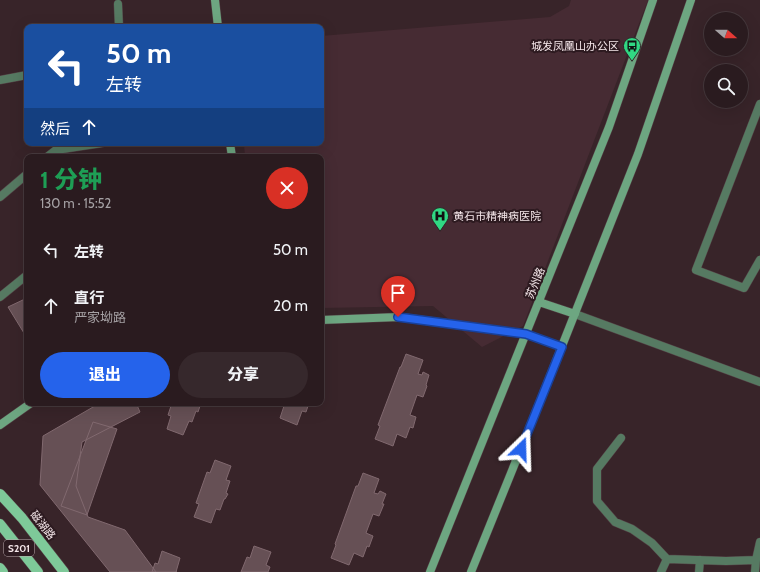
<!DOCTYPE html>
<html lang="zh">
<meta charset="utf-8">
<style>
:root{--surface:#2a1b1f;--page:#36282c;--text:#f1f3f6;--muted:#a5a1a4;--line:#46393d;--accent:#2563eb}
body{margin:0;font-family:Cabin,"Noto Sans SC",sans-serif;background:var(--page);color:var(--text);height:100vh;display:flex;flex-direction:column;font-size:15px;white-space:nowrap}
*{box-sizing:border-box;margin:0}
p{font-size:13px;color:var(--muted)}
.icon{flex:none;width:22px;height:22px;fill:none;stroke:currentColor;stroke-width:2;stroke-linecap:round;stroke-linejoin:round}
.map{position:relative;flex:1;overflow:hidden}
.panel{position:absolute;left:24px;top:154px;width:300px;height:252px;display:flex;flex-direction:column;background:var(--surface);border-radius:8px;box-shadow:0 4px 16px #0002,0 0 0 1px var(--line)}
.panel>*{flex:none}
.hud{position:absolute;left:24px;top:24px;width:300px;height:122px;border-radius:8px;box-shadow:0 4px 16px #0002,0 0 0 1px var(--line);background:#1a4fa0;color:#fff;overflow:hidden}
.needle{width:26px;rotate:110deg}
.buttons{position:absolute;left:704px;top:12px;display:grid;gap:8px}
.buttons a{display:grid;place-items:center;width:44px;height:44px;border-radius:50%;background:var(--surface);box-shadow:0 4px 16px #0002,0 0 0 1px var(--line);font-size:20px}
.pin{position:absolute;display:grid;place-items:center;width:34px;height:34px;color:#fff;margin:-41px -17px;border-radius:50% 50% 50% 0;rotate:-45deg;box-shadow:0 0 4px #0007}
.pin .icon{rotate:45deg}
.me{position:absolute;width:44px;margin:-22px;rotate:22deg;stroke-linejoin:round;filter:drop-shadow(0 0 3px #0008)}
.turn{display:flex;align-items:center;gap:14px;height:84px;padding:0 16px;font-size:18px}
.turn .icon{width:52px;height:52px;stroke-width:2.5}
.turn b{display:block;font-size:28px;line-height:34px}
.then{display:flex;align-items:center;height:38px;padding:0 16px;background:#0003;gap:8px;font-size:15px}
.round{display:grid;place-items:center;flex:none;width:42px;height:42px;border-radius:21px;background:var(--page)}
.summary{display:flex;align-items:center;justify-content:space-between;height:68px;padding:0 16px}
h1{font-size:24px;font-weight:800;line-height:30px;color:#1e9e55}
.action{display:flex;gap:8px;margin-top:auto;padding:8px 16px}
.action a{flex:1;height:46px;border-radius:24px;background:var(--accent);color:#fff;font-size:16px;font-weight:800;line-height:46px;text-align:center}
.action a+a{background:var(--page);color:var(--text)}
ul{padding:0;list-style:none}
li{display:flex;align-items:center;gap:12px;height:56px;padding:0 16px}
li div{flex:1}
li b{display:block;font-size:15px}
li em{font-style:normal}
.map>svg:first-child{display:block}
.built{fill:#462b33}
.building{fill:#665055;stroke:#81696f}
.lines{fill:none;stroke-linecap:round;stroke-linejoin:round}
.street-casing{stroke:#533f44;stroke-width:9}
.secondary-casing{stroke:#533f44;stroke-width:9}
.primary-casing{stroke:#533f44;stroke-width:11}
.street{stroke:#567a62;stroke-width:8}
.secondary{stroke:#6da681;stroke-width:8}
.primary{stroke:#7ec999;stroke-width:10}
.route-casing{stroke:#184099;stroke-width:10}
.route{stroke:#2563eb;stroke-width:7}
.labels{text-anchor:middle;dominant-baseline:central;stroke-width:4;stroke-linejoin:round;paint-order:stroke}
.shield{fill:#2d1a20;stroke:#baaaae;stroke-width:1}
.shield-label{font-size:10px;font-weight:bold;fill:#f6e8eb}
.poi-label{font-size:11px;fill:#f6e8eb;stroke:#2d1a20;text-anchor:end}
.street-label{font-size:11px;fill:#f6e8eb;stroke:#2d1a20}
</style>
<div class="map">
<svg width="760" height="572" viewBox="0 0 760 572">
<rect width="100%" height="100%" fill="#382429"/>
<path class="built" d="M571,0H648L523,326L482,347L433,306L321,308V157H245L244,143H321V36L550,17L569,6Z"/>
<path class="building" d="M27,298V338L8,307Z
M406,354L423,360L418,374L422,375L423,372L429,375L426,385L427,386L423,397L417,395L410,415L416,417L413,428L410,427L406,438L397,434L393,446L375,439L380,426L378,425L400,367H401Z
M100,403H136L140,412L82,442L76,486L88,517L125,530L156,572H110L40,485L43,436Z
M172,403H199V405L200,406L198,412L196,411L192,422L189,421L183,435L167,429L171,416L168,415Z
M282,403H309L306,412L302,411L297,425L280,418L284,406L281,405Z
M93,422L117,429L87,515L61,506Z
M215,460L231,466L226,480L230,481L226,493L228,494L225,499H224L220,510L216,509L211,523L194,517L199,504L196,503L207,472L210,473Z
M363,473L379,479L374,493L378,494L380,491L386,494L382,504H384L379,516L373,514L366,533L373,536L369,547L367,546L363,557L354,553L349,565L331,558L336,545L335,544L356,486H358Z
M254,546L271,552L266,565L270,567L268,572H241L247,557L250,558Z
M162,551L180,558L176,572H177H152L155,563L158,564Z"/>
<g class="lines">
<g class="street-casing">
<path id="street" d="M118,4L119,27
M0,80L27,75
M760,104L696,270L744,288L760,260
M47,157L56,150L102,143
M0,197L27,174
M0,297L27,275
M575,314L760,382
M621,438L597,469V501L615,522L632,529L652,543L667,559L726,561L756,560L760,542
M661,572L667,559
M699,572L700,560
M755,572L756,560"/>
</g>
<g class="secondary-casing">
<path id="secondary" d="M215,0L218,27
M230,143L232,157
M539,302L575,314
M321,320L399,317L526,334L562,347
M0,425L31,403
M430,572L609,127L653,0
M471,572L543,394L638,154L691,0"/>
</g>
<g class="primary-casing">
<path id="primary" d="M0,494L22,518L64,572
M0,524L38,572
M0,568L3,572"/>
</g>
<use href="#street" class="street"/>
<use href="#secondary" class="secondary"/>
<use href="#primary" class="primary"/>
</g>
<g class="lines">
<g class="route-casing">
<path id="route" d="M398,317L526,334L562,347L521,449"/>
</g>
<use href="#route" class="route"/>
</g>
<defs>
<g id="bus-pin" transform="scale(0.9)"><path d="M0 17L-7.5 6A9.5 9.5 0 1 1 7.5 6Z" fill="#30d883" stroke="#2d1a20"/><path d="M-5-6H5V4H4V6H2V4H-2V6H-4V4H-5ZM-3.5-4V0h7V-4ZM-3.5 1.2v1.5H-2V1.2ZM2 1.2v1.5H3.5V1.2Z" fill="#111"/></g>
<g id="hospital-pin" transform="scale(0.9)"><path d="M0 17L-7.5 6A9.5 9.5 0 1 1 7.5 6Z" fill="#30d883" stroke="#2d1a20"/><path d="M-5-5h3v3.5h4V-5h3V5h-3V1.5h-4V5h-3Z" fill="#111"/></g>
</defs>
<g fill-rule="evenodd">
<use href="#bus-pin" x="632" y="46"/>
<use href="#hospital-pin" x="440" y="216"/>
</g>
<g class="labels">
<rect class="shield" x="4" y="540" width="30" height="16" rx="3"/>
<g class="shield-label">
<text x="19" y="548">S201</text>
</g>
<g class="poi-label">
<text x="619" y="46">城发凤凰山办公区</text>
<text x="453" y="216" text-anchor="start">黄石市精神病医院</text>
</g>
<g class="street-label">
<text transform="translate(535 283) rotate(-68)">苏州路</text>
<text transform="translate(43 525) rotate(52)">磁湖路</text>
</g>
</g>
</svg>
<div class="buttons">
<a><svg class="needle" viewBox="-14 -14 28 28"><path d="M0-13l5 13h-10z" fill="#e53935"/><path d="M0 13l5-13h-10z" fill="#a5a1a4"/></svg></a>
<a><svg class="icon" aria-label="search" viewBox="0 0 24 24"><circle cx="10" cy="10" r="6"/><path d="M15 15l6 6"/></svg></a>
</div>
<div class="pin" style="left:398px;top:317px;background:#d93025"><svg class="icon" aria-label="arrive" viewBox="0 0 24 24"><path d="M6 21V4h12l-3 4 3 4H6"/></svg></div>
<svg class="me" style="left:521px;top:449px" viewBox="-20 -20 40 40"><path d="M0-17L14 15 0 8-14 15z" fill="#2563eb" stroke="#fff" stroke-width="4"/></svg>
<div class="hud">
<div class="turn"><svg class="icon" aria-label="left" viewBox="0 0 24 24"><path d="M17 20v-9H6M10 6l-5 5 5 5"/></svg><div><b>50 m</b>左转</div></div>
<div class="then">然后<svg class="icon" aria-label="ahead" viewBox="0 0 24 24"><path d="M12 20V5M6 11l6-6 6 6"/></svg></div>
</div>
<section class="panel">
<div class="summary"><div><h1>1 分钟</h1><p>130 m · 15:52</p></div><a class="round" style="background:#d93025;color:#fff"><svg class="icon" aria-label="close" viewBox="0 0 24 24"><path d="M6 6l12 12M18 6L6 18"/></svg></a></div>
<ul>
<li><svg class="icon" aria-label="left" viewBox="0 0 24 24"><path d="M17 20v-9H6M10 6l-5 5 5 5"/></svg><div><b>左转</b></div><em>50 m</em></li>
<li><svg class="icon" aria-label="ahead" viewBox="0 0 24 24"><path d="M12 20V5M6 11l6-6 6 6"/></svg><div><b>直行</b><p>严家坳路</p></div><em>20 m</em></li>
</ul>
<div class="action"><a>退出</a><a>分享</a></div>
</section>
</div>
